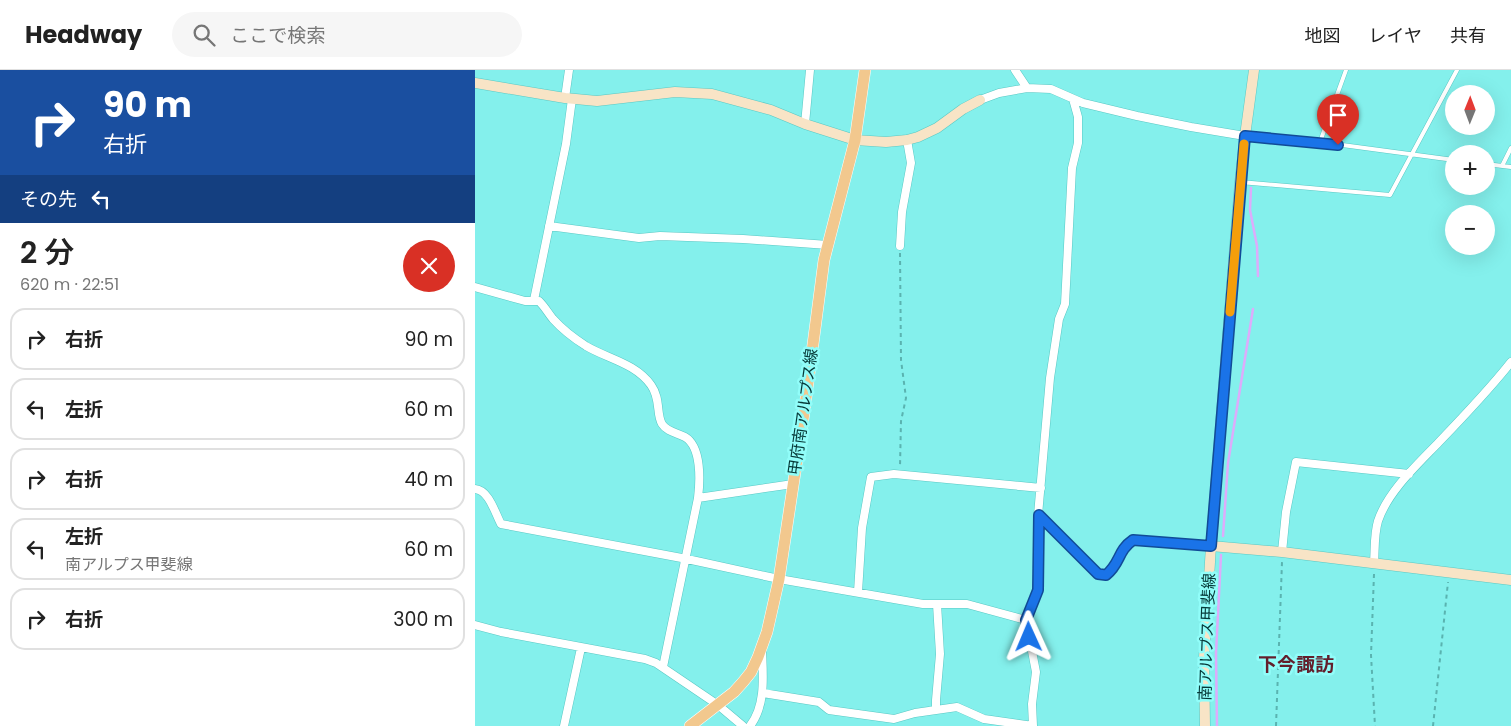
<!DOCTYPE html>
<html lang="ja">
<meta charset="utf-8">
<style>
:root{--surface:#fff;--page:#f6f6f6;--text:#222;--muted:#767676;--line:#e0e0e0}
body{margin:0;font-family:Poppins,"Noto Sans JP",sans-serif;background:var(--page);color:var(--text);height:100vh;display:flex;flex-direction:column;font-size:19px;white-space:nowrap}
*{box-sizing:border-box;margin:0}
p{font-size:16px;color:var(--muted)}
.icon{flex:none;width:28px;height:28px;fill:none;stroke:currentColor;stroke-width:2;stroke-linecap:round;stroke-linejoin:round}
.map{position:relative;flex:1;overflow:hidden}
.sheet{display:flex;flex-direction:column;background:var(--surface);width:475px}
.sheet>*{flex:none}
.guide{background:#1a4fa0;color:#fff;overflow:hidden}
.needle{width:32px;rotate:1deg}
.buttons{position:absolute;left:970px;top:15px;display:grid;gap:10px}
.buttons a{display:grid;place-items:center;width:50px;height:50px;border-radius:50%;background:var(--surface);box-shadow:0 5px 20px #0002;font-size:25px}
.pin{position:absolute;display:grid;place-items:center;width:42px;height:42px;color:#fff;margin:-51px -21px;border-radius:50% 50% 50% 0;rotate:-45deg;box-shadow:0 0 5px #0007}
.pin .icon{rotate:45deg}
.me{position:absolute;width:55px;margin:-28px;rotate:359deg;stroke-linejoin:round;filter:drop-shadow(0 0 4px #0008)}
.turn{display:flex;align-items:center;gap:18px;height:105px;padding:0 20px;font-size:22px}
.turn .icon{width:65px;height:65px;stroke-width:2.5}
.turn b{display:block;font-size:35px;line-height:42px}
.then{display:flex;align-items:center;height:48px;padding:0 20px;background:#0003;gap:10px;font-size:19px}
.round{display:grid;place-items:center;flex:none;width:52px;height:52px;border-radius:26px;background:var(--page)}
.head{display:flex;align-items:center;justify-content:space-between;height:85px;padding:0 20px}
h1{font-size:30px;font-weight:600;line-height:38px}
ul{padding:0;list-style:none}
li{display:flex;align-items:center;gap:15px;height:62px;margin:0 10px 8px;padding:0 10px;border:2px solid var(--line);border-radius:15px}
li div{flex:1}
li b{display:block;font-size:19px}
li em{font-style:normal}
header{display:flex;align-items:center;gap:30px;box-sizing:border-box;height:70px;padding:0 25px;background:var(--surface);border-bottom:1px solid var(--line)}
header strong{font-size:24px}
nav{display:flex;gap:28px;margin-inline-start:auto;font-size:18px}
.search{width:350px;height:45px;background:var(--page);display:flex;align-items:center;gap:12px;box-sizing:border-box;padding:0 18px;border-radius:28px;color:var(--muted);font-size:19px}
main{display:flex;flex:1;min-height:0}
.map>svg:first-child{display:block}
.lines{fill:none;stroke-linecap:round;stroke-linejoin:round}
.stream{stroke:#ddacfb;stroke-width:2.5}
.lane-casing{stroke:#59c8c4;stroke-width:5}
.street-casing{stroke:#59c8c4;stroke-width:9}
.secondary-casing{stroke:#59c8c4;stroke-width:11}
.primary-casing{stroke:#fff;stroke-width:12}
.path{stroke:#5ab3b0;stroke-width:2;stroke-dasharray:4 4;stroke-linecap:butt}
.lane{stroke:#fff;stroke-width:4}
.street{stroke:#fff;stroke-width:8}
.secondary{stroke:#f8e4c6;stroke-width:10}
.primary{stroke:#f2c88e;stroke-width:11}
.route-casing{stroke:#114b97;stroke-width:12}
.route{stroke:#1a73e8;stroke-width:9}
.slow{stroke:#f59e0b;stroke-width:9}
.labels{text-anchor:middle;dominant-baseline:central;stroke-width:5;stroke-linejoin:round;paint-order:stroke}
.street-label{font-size:16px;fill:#063938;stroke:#91fdf9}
.quarter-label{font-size:19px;font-weight:bold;fill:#631e2b;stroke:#91fdf9}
</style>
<header>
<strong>Headway</strong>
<div class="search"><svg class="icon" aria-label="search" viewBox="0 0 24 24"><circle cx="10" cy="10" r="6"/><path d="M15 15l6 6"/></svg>ここで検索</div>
<nav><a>地図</a><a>レイヤ</a><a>共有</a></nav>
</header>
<main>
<section class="sheet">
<div class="guide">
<div class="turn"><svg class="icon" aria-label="right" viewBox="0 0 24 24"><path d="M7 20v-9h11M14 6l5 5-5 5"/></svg><div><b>90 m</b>右折</div></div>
<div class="then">その先<svg class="icon" aria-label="left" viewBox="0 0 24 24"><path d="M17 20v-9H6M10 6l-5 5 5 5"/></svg></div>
</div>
<div class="head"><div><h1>2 分</h1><p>620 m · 22:51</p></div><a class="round" style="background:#d93025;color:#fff"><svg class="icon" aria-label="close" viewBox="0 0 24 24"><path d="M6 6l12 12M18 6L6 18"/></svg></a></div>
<ul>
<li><svg class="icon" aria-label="right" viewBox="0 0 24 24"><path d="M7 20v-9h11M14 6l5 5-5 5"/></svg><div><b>右折</b></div><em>90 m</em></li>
<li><svg class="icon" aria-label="left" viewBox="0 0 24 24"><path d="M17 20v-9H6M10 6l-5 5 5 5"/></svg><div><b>左折</b></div><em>60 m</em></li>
<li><svg class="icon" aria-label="right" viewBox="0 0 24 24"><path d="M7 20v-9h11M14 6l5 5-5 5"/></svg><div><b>右折</b></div><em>40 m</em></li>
<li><svg class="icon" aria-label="left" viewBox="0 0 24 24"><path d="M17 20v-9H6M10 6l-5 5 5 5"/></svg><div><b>左折</b><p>南アルプス甲斐線</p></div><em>60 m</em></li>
<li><svg class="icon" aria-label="right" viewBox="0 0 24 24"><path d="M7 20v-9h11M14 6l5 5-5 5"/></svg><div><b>右折</b></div><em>300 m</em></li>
</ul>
</section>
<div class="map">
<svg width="1036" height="656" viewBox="0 0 1036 656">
<rect width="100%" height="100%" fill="#84f0ec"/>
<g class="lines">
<path class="stream" d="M776,118L775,140L782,176L783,206
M748,466L753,393L778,239
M742,656L741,583L746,485"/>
<g class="lane-casing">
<path id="lane" d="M772,66L845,72L979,90
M845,72L871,0
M1011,94L1036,97
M1027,96L1036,78
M765,112L915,125L982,0"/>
</g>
<g class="street-casing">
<path id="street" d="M540,0L552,18
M90,28L94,0
M505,30L524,23L552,18L576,19L608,33L662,46L716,57L770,66
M330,54L335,0
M74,156L164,168L185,166L268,169L353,175
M425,176L427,142L436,93L432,70
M0,217L50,231H64C70,237 73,243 78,249C87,259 100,269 111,276C133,289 160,293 176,315C186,329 181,344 187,354C192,362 203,363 210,367C227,377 225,412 223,428L188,597
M59,230L91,74L97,29
M0,419C14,420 20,443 26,454L212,489L304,509L448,534H492L551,550
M223,428L318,414
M563,445L623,504L631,505C646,493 642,481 658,470L736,476
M807,482L811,442L821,392L934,404
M899,493C900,479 899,464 903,451C913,421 943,394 964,372C989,346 1014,320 1036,292
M383,522L387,458L396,407L419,404L566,418
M0,555L26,562L170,589L181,593L243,635L268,656
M288,623L344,632L354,640L419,649L440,643L482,637L509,649L558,656
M461,640V630L465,584L462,534
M89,656L106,578
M275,656C291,635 288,606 287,581
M558,656L557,634L561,602L551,550L563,520V445L575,308L584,249L590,234L597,98L603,73V47L598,29"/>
</g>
<g class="secondary-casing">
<path id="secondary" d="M0,13L90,28L122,31L200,22L237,24L296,40L330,54L380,70L411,72L432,70L443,67L462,58L488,39L505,30
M736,476L807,482L1036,510
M730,656L729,588L736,476L765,112L770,66L779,0"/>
</g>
<g class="primary-casing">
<path id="primary" d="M215,656L259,622L268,612L276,602L283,587L292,562L304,509L329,343L349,190L380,70L390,0"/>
</g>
<path class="path" d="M425,183L426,290L431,328L426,351L425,397
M899,504L896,585L900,656
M801,656L807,492
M958,656L973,512"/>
<use href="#lane" class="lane"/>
<use href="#street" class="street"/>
<use href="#secondary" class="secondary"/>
<use href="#primary" class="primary"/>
</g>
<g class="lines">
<g class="route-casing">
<path id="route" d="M554,567L551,550L563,520L564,445L623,504L631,505C646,493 642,481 658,470L736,476L770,66L863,75"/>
</g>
<use href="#route" class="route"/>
<path class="slow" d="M755,242L769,74"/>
</g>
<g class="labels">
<g class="street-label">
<text transform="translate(328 342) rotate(-82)">甲府南アルプス線</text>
<text transform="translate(732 567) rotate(-88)">南アルプス甲斐線</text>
</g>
<g class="quarter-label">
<text x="821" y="594">下今諏訪</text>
</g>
</g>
</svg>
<div class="buttons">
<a><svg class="needle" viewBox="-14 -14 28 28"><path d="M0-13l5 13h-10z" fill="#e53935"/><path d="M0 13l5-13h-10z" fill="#767676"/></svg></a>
<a>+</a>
<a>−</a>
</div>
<div class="pin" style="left:863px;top:75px;background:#d93025"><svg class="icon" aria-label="arrive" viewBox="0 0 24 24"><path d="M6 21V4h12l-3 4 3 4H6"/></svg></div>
<svg class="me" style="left:554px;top:567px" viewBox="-20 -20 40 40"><path d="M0-17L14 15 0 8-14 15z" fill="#1a73e8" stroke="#fff" stroke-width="4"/></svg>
</div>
</main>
